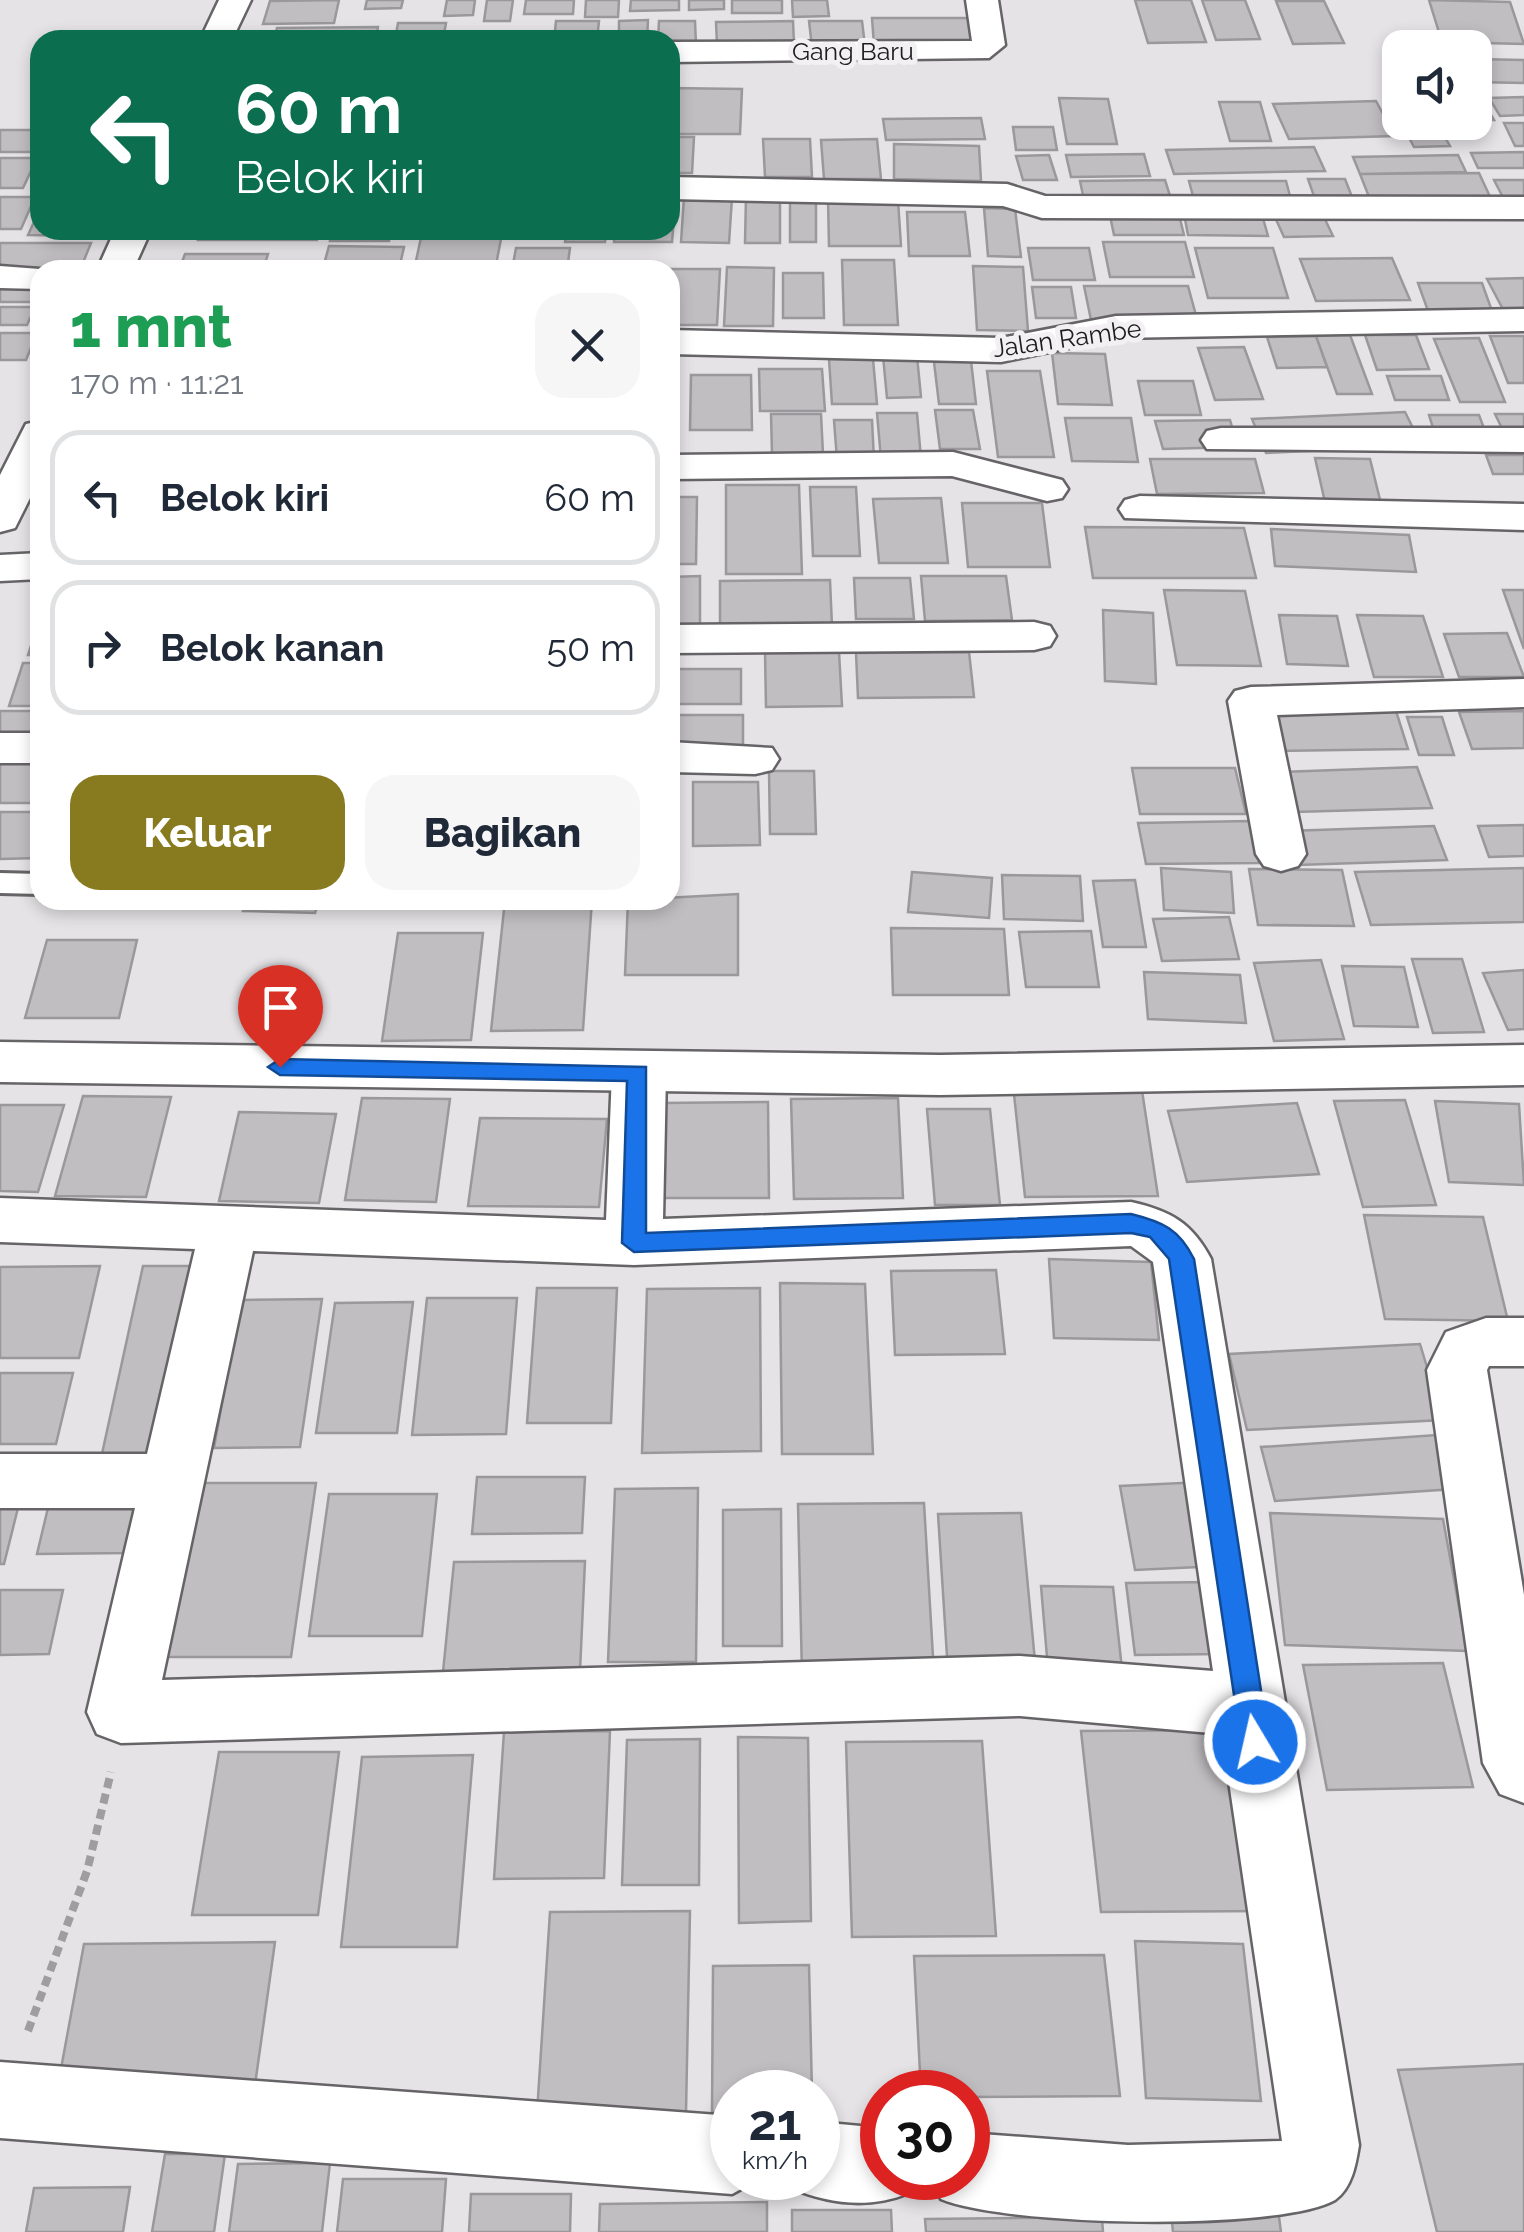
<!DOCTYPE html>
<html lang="id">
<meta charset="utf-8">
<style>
:root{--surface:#fff;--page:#f6f6f7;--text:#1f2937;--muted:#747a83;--line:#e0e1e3;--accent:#887a1f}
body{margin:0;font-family:Raleway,sans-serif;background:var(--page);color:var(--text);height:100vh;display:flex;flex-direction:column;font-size:38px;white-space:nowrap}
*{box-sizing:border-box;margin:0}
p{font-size:32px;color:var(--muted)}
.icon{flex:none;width:55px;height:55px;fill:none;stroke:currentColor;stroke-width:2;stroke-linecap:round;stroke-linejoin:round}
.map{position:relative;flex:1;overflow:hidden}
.sheet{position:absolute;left:30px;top:260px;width:650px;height:650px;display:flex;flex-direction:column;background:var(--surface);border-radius:30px;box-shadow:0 5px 15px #0003}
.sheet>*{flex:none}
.banner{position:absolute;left:30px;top:30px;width:650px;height:210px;border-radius:30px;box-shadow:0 5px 15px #0003;background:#0b6e4f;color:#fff;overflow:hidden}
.fabs{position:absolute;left:1382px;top:30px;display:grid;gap:20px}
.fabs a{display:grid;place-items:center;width:110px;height:110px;border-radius:20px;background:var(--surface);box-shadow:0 5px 15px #0003;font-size:50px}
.speed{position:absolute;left:710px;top:2070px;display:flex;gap:20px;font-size:50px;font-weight:700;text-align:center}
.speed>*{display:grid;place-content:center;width:130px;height:130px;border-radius:50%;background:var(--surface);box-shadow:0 5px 15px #0003;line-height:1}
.speed small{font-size:25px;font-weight:400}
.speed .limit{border:15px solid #d22;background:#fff;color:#111}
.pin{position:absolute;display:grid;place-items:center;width:85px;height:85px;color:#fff;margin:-102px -42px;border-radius:50% 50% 50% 0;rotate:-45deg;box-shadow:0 0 10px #0007}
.pin .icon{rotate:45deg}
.me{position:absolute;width:110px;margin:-55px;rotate:351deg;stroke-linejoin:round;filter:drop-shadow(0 0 8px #0008)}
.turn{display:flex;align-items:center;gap:35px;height:210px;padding:0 40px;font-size:45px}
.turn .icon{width:130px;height:130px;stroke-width:2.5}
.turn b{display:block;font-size:70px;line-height:85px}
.round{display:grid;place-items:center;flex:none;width:105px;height:105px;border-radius:30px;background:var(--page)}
.overview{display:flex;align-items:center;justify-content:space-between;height:170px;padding:0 40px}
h1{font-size:60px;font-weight:800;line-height:75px;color:#1e9e55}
.action{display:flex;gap:20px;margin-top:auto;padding:20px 40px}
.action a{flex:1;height:115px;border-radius:30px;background:var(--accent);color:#fff;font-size:40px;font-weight:800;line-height:115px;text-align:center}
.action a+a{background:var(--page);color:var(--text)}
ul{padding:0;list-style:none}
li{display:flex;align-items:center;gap:30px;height:135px;margin:0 20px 15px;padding:0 20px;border:5px solid var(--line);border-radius:30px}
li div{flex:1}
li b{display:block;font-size:38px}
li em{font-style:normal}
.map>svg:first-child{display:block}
.building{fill:#c0bec1;stroke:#9a989b;stroke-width:2.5}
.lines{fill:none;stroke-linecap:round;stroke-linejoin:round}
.service-casing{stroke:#666467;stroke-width:6}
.minor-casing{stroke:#666467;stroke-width:5}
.tertiary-casing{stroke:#666467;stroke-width:5}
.path{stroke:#9f9da0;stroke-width:8;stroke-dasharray:10 6;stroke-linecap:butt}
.service{fill:#fff;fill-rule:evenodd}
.minor{fill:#fff;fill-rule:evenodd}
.tertiary{fill:#fff;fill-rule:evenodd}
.route{fill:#1a73e8;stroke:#114b97;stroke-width:2.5}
.labels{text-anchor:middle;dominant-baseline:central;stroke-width:10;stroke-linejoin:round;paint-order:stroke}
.far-street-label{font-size:25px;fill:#1e1d1e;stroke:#f3f0f3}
</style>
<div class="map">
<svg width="1524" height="2232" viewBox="0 0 1524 2232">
<rect width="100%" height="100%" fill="#e5e3e6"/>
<path class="building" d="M339,0L334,23L263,24L270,1Z
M367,0H403L401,8L365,9Z
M447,0H475L473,15L444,16Z
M487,0H513L510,21H484Z
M526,0H574L573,14H524Z
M586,0H619L618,17H585Z
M631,0H679V10L630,11Z
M689,0H724V9L689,10Z
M732,0H782V13H732Z
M792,0H827L829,16L793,17Z
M1135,0H1191L1206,42L1148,43Z
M1202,0H1245L1260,39L1216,40Z
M1429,0L1510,2L1524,44L1442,42Z
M1276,1H1324L1344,43L1293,44Z
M872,18H974L979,45H874Z
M648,20L647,40H619V21Z
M556,21H599L597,40H554Z
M659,21H695L696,45H670V40H658Z
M793,21L794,44L717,45L716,22Z
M809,21H862L865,46L812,47Z
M398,23H446L443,40H395Z
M378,27L376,40H274L277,28Z
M1475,59L1524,60V83L1475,82Z
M670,88L742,89L740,134H670Z
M1524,97V115L1500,116L1489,98Z
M1059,98L1108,99L1117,144H1067Z
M1475,98H1481L1494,120H1475Z
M1376,101L1395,136L1289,139L1273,104Z
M1219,102H1260L1271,141H1230Z
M981,118L985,139L886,140L883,119Z
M1504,123H1524V146H1515Z
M1013,127H1053L1057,150H1016Z
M0,130H40V152H0Z
M1442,132L1450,146L1414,147L1407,134Z
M670,137H694L692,173H670Z
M763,139H810L812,177H765Z
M877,139L881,179H824L821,140Z
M894,144L979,146L981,181L894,179Z
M1314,147L1325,171L1174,174L1166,150Z
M1524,152V168H1478L1471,153Z
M1144,154L1150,176L1071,177L1066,155Z
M1049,155L1057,180H1023L1016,156Z
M1458,155L1466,172L1360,174L1353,157Z
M0,158H37L23,188H0Z
M1479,173L1492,201L1371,202L1360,174Z
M1308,179H1345L1354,202H1316Z
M1165,180L1171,199L1084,200L1080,181Z
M1494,180H1524V206L1508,207Z
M1189,181H1286L1291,200H1194Z
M746,196H780V243H745Z
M0,197H35L21,229H0Z
M670,197H676L672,242H614L615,230H670Z
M684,197L732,198L729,243L681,242Z
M790,200L816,201V242H790Z
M828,200H898L901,246H829Z
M984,208L1015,209L1021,257L988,256Z
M40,209V230H97L94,236L28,235Z
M1109,211H1178L1184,235H1114Z
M1321,211L1333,236L1284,237L1273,213Z
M907,212H965L970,256H909Z
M1184,214L1262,215L1268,236L1188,235Z
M201,230H320L317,240H198Z
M333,230H391L389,241H330Z
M567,230H606L605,242H565Z
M422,233L502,234L495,270H414Z
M1103,242H1185L1194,277H1110Z
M0,243H91L80,270H40V276L0,275Z
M329,246L404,247L399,269L323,268Z
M516,248H570L567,270H512Z
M1028,248H1089L1095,280H1033Z
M1195,248H1273L1288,298H1208Z
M185,254H268L263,270H179Z
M1392,258L1410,300L1316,301L1300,259Z
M842,260H894L898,325H844Z
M599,265H654V270H599Z
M973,266L1023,267L1028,331L977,330Z
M727,267L774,268L773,326H724Z
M665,269H720L717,325H670V270Z
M783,273H823L824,318H783Z
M1524,278V314L1506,315L1487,279Z
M0,281H40V302H0Z
M1418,283H1482L1492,311H1428Z
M1084,286H1188L1197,319L1091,320Z
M1032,287H1071L1076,318H1036Z
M0,307H35L27,325H0Z
M0,333H37L26,360H0Z
M1350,335L1372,394H1337L1316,336Z
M1365,335H1416L1429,369L1377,370Z
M1316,336L1327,367L1277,368L1267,337Z
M1490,336H1524V383H1508Z
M1479,338L1505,402H1460L1434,339Z
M1244,347L1263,399L1215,400L1198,348Z
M1052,353L1105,354L1112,405L1058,404Z
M883,356H917L921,397L887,398Z
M829,359H873L877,404H832Z
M971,361L976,404H939L934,362Z
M759,369H822L825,411H760Z
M987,371H1040L1054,457H998Z
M691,375H751L752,430H690Z
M1387,376H1441L1449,400H1395Z
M1138,381H1193L1201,415H1145Z
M935,410H973L980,449H940Z
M1405,412L1422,446L1266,453L1252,419Z
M877,413H917L921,458L881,459Z
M771,414H821L823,454H772Z
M1495,414H1524V448L1512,449Z
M1429,415H1479L1491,447H1439Z
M670,418H678L677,465H670Z
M1065,418H1131L1138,462L1072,461Z
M834,420H872L874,460H837Z
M1230,420L1238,447L1163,449L1155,421Z
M1486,455H1524V474H1493Z
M1315,458L1370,459L1383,512L1327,511Z
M1150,459H1255L1264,493L1157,494Z
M726,485H799L802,574H726Z
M810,487H856L860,556H813Z
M670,497H697L696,564H670Z
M941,498L948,563H879L873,499Z
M962,503H1042L1050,567H968Z
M1085,527L1244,528L1256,578H1093Z
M1271,529L1409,535L1416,572L1275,566Z
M700,576V625H670V577Z
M921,576H1006L1012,620L925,621Z
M854,578H910L914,619H856Z
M830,580L832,626L720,627V581Z
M1164,590L1245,591L1261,666L1177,665Z
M1503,590H1524V649Z
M1103,610L1153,613L1156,684L1105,681Z
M1279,615L1337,616L1348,666L1287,664Z
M1357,615L1423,616L1443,677H1374Z
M40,617V655H28Z
M1507,633L1524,677H1459L1444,634Z
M765,652H839L842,706L766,707Z
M969,652L974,697L858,698L856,653Z
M23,663H40V706H9Z
M670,669H741V704H670Z
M0,711H40V743H0Z
M1396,711L1408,749L1276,751L1266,712Z
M1524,711V748L1472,749L1459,712Z
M677,715H743V755L677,756Z
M1407,717H1442L1454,755H1419Z
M0,758H40V803H0Z
M1417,767L1432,808L1295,812L1282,772Z
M1132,768H1235L1246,814H1140Z
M769,771H814L816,834H770Z
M693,782H758L760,845L693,846Z
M0,812H40V858L0,859Z
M1250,821L1259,863L1146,864L1138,823Z
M1524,825V856L1489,857L1478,826Z
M1434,826L1447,860L1298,865L1288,831Z
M1161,868L1231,872L1234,913L1164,910Z
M1524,868V922L1371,925L1355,872Z
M1249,869L1342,870L1354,926L1258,925Z
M912,872L992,878L989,918L908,912Z
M1002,875L1080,876L1083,921L1004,919Z
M1135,880L1146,947H1103L1093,881Z
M738,894V975H625L628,900Z
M246,900H319L315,913L243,911Z
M505,900H592L583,1030L491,1031Z
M1229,917L1239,959L1162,961L1153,919Z
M891,928L1004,929L1009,995H893Z
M1091,931L1099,987H1026L1019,932Z
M398,933H483L471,1040L382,1041Z
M47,940H137L119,1018H25Z
M1412,959H1462L1484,1032L1433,1033Z
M1321,960L1344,1039L1274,1041L1254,963Z
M1342,966L1404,967L1418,1027L1354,1026Z
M1524,970V1029L1508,1030L1483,973Z
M1144,972L1240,975L1246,1023L1148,1019Z
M1141,1084L1158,1196L1025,1197L1013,1085Z
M83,1096L171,1097L146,1197L55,1196Z
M362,1098L450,1099L436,1202L345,1200Z
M898,1098L903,1198L794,1199L791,1099Z
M1405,1100L1436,1205L1363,1207L1334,1101Z
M1435,1101L1519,1104L1524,1185L1449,1182Z
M768,1102L769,1198H655L659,1103Z
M1297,1103L1319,1174L1187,1182L1168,1111Z
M0,1105H64L38,1192L0,1191Z
M927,1109H990L1000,1205H935Z
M239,1112L336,1114L319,1203L219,1201Z
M480,1118L607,1119L599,1207L468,1206Z
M1364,1215L1483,1217L1508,1321L1385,1319Z
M1049,1259L1151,1262L1159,1340L1054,1338Z
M100,1266L79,1358H0V1267Z
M143,1266H204L163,1472H98Z
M996,1270L1005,1354L895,1355L891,1271Z
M780,1283L865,1284L873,1454H782Z
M537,1288H617L611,1423H527Z
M760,1288L761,1451L642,1453L647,1289Z
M427,1298H517L506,1434L412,1435Z
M322,1299L300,1447L214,1448L240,1300Z
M413,1302L397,1433H316L335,1303Z
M1420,1344L1443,1420L1247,1430L1229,1354Z
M0,1373H73L56,1444H0Z
M1437,1435L1454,1489L1275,1501L1261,1447Z
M477,1477H585L582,1533L472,1534Z
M1202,1482L1220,1566L1135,1570L1120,1486Z
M198,1483H316L291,1657H166Z
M23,1488L4,1564H0V1489Z
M698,1488L696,1662H608L615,1489Z
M141,1490L128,1553L37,1554L52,1491Z
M329,1494H437L422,1636H309Z
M924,1503L934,1674H802L798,1504Z
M781,1509L782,1646H723V1510Z
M1021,1513L1036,1672H948L938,1514Z
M1270,1513L1443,1519L1467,1651L1285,1645Z
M585,1561L580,1671L443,1672L454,1562Z
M1212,1582L1223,1654L1135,1655L1126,1583Z
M1041,1586L1113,1587L1122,1669H1048Z
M0,1590H63L49,1654L0,1655Z
M1443,1663L1473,1787L1327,1790L1303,1665Z
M1251,1730L1280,1911L1101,1912L1081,1731Z
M610,1731L604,1878L494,1879L504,1732Z
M738,1737L808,1738L811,1921L739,1923Z
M700,1739L699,1885H622L627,1740Z
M982,1741L996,1936L852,1937L846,1742Z
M219,1752H339L318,1915H192Z
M473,1755L457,1947H341L362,1757Z
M690,1911L686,2112L537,2113L550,1912Z
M1135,1941L1243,1944L1261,2101L1146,2098Z
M275,1942L255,2085H58L84,1944Z
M1104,1955L1120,2096L968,2097V2092H921L914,1956Z
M809,1965L812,2092H732V2112H712L713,1966Z
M1524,2064V2232H1437L1398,2070Z
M165,2154H225L214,2232H152Z
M330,2163L322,2232H229L238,2164Z
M343,2179H446L442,2232H337Z
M130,2187L123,2232H26L34,2188Z
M471,2194H571L570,2232H469Z
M767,2202V2232H599L600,2204Z
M1277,2202L1281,2232H1173L1170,2203Z
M792,2210H891L892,2232H792Z
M1102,2217L1103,2232H926L925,2219Z"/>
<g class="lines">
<g class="service-casing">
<path id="service" d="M0,873L40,874V894L0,893Z"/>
</g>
<g class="minor-casing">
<path id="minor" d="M219,0H251L232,40H200Z
M966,0H998L1005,45L989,58L670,62V42L972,41Z
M670,177L1007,184L1045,196L1524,197V219L1042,218L1003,206L670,199Z
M115,230H151L133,270H97Z
M0,266L53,270H40V289L0,288Z
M1524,309V331L1116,338L1001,362L670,354V330L1001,338L1116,316Z
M40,421V478L15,528L0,532V475L26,424Z
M1221,428H1524V452L1207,449L1201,440L1207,431Z
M953,452L1062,480L1068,489L1062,498L1047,501L952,476L670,479V455Z
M1140,496L1524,504V530L1125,518L1119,509L1125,500Z
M40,553V579L0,581V555Z
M1034,622L1050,626L1056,636L1050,646L1034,650L670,653V625Z
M1524,679V707L1277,715L1306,854L1298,866L1281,871L1264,866L1256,854L1228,701L1235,691L1251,687Z
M0,733H40V763H0Z
M670,742L772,748L779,759L772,770L755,774L670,772Z
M639,1053L658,1059L666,1073L663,1219L1131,1202C1171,1211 1192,1223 1211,1259L1359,2145C1356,2164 1352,2188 1335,2200C1278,2232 1005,2226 941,2199L932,2178H968V2133L1128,2145L1282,2141L1222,1734L1020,1716L121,1743L97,1734L87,1712L135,1508H0V1454H147L195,1249L0,1242V1198L606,1220L612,1073L620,1059ZM1131,1246L1153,1262L1213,1671L1020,1656L162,1680L253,1251L634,1265Z
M1486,1318H1524V1366H1489L1487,1370L1524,1595V1803L1500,1794L1483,1763L1427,1370L1446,1332Z
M0,2062L732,2116V2178H761L732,2194L0,2138Z
M818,2122L882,2128V2178H916L909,2193C870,2209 829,2204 791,2188L786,2178H818Z"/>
</g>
<g class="tertiary-casing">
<path id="tertiary" d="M0,1042L940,1055L1524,1045V1085L940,1095L0,1082Z"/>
</g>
<path class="path" d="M28,2031L87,1871L111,1772"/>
<use href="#service" class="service"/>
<use href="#minor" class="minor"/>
<use href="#tertiary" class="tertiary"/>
</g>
<path class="route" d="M280,1059L646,1067V1233L1131,1214C1163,1222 1179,1229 1194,1259L1269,1742L1265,1751L1255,1755L1245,1751L1241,1742L1169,1259L1150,1237L1131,1233L634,1252L622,1243L627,1081L280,1075L268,1067Z"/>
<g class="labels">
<g class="far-street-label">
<text x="853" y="51">Gang Baru</text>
<text transform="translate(1067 338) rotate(-8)">Jalan Rambe</text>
</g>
</g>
</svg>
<div class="fabs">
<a><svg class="icon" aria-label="sound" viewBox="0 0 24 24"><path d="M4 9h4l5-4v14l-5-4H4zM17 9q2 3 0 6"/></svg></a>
</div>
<div class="speed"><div>21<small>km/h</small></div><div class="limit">30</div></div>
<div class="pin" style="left:280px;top:1067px;background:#d93025"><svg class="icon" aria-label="arrive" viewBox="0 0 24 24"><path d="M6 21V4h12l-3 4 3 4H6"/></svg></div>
<svg class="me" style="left:1255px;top:1742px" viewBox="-20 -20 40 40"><circle r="17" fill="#1a73e8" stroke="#fff" stroke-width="3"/><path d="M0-11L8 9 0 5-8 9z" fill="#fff"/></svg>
<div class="banner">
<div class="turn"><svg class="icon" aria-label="left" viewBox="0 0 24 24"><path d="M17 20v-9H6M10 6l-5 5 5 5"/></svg><div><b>60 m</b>Belok kiri</div></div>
</div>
<section class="sheet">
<div class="overview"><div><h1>1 mnt</h1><p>170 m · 11:21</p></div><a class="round"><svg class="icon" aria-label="close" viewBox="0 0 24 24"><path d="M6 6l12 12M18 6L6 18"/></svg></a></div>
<ul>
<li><svg class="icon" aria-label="left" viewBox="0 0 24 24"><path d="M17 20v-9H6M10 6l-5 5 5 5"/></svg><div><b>Belok kiri</b></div><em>60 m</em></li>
<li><svg class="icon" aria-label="right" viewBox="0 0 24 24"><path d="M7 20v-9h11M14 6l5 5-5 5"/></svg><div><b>Belok kanan</b></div><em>50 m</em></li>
</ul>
<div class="action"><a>Keluar</a><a>Bagikan</a></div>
</section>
</div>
